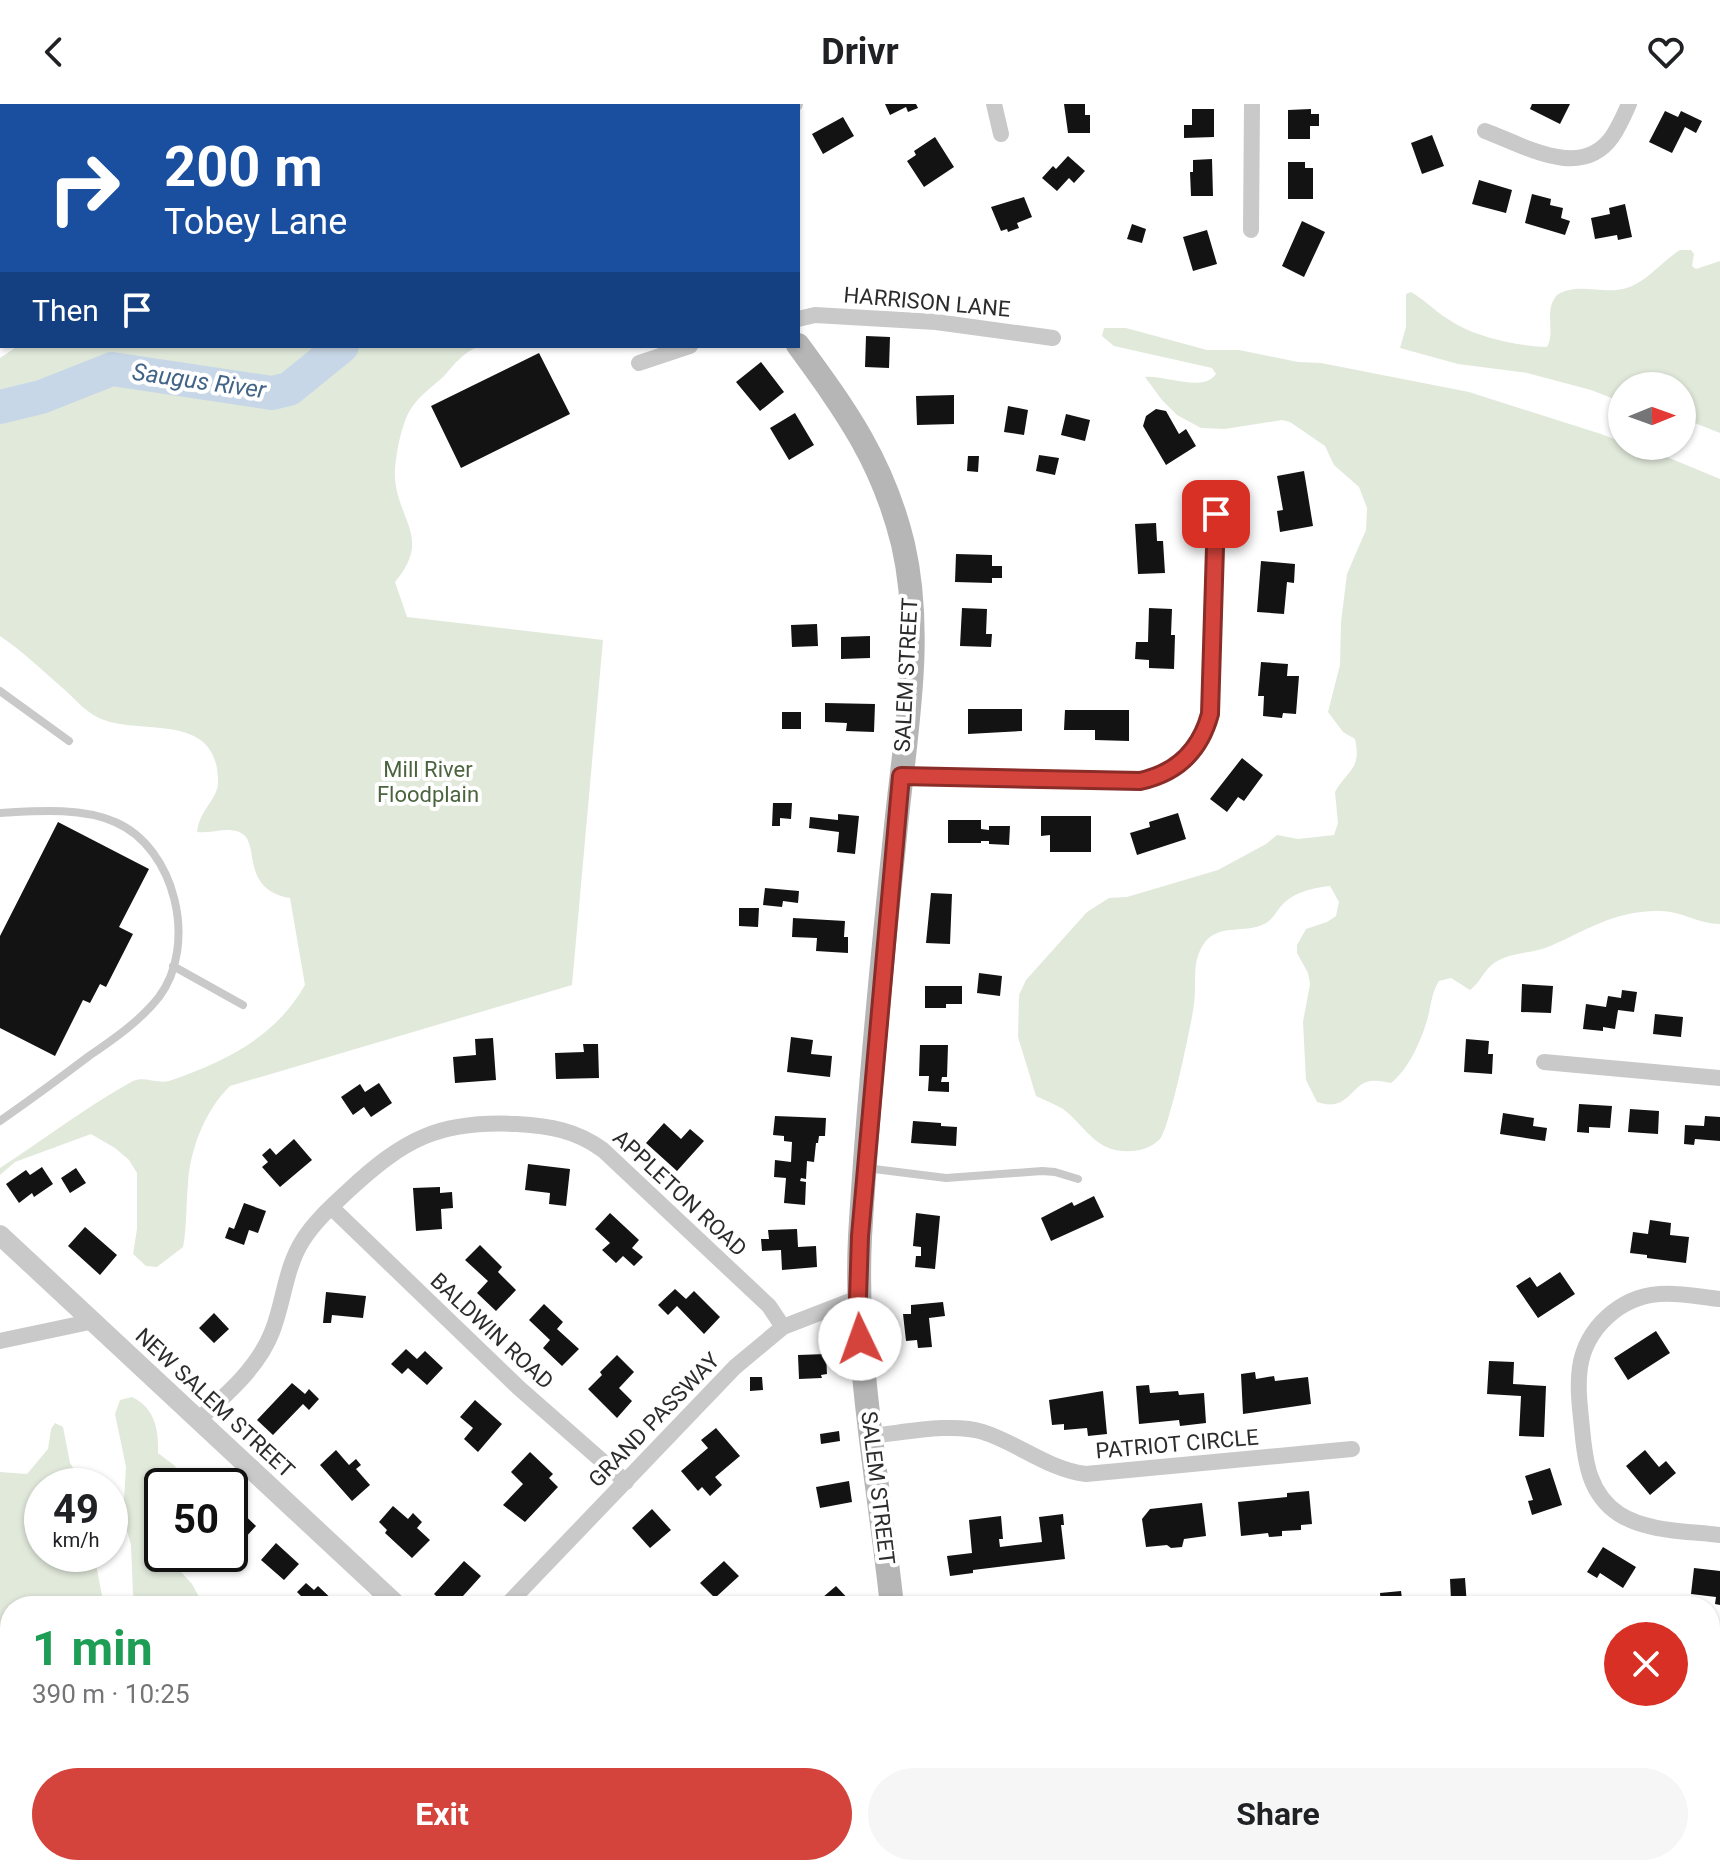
<!DOCTYPE html>
<meta charset="utf-8">
<style>
:root{--surface:#fff;--page:#f6f6f6;--text:#202124;--muted:#757577;--accent:#d5443c}
body{margin:0;font-family:Roboto,sans-serif;background:var(--page);color:var(--text);height:100vh;display:flex;flex-direction:column;font-size:30px;white-space:nowrap}
*{box-sizing:border-box;margin:0}
p{font-size:26px;color:var(--muted)}
.icon{flex:none;width:44px;height:44px;fill:none;stroke:currentColor;stroke-width:2;stroke-linecap:round;stroke-linejoin:round}
.map{position:relative;flex:1;overflow:hidden}
.drawer{position:absolute;left:0px;top:1492px;width:1720px;height:280px;display:flex;flex-direction:column;background:var(--surface);border-radius:32px 32px 0 0;box-shadow:0 2px 6px #0004}
.drawer>*{flex:none}
.guide{position:absolute;left:0px;top:0px;width:800px;height:244px;box-shadow:0 2px 6px #0004;background:#1a4fa0;color:#fff;overflow:hidden}
.needle{width:52px;rotate:89deg}
.buttons{position:absolute;left:1608px;top:268px;display:grid;gap:16px}
.buttons a{display:grid;place-items:center;width:88px;height:88px;border-radius:50%;background:var(--surface);box-shadow:0 2px 6px #0004;font-size:40px}
.speed{position:absolute;left:24px;top:1364px;display:flex;gap:16px;font-size:40px;font-weight:700;text-align:center}
.speed>*{display:grid;place-content:center;width:104px;height:104px;border-radius:50%;background:var(--surface);box-shadow:0 2px 6px #0004;line-height:1}
.speed small{font-size:20px;font-weight:400}
.speed .limit{border:4px solid #111;border-radius:12px;background:#fff;color:#111}
.pin{position:absolute;display:grid;place-items:center;width:68px;height:68px;color:#fff;margin:-34px;border-radius:16px;box-shadow:0 4px 12px #0006}
.me{position:absolute;width:88px;margin:-44px;rotate:357deg;stroke-linejoin:round;filter:drop-shadow(0 0 6px #0008)}
.turn{display:flex;align-items:center;gap:28px;height:168px;padding:0 32px;font-size:36px}
.turn .icon{width:104px;height:104px;stroke-width:2.5}
.turn b{display:block;font-size:56px;line-height:68px}
.then{display:flex;align-items:center;height:76px;padding:0 32px;background:#0003;gap:16px;font-size:30px}
.round{display:grid;place-items:center;flex:none;width:84px;height:84px;border-radius:42px;background:var(--page)}
.headline{display:flex;align-items:center;justify-content:space-between;height:136px;padding:0 32px}
h1{font-size:48px;font-weight:700;line-height:60px;color:#1e9e55}
.button{display:flex;gap:16px;margin-top:auto;padding:16px 32px}
.button a{flex:1;height:92px;border-radius:48px;background:var(--accent);color:#fff;font-size:32px;font-weight:700;line-height:92px;text-align:center}
.button a+a{background:var(--page);color:var(--text)}
header{display:flex;justify-content:space-between;align-items:center;height:104px;padding:0 32px;background:var(--surface);font-size:36px;font-weight:700}
.map>svg:first-child{display:block}
.green{fill:#e1e9db}
.lines{fill:none;stroke-linecap:round;stroke-linejoin:round}
.river{stroke:#c8d7e7;stroke-width:34}
.building{fill:#131313}
.path{stroke:#c9c9c9;stroke-width:3;stroke-dasharray:4 4;stroke-linecap:butt}
.service{stroke:#c9c9c9;stroke-width:8}
.minor{stroke:#c9c9c9;stroke-width:16}
.tertiary{stroke:#c9c9c9;stroke-width:20}
.secondary{stroke:#b6b6b6;stroke-width:24}
.route-casing{stroke:#8a2c27;stroke-width:20}
.route{stroke:#d5443c;stroke-width:14}
.labels{text-anchor:middle;dominant-baseline:central;stroke-width:8;stroke-linejoin:round;paint-order:stroke}
.street-label{font-size:22px;fill:#2c2c2c;stroke:#fff}
.park-label{font-size:22px;fill:#4b643e;stroke:#fff}
.water-label{font-size:24px;font-style:italic;fill:#426487;stroke:#fff}
</style>
<header><svg class="icon" aria-label="back" viewBox="0 0 24 24"><path d="M15 5l-7 7 7 7"/></svg>Drivr<svg class="icon" aria-label="heart" viewBox="0 0 24 24"><path d="M12 20l-8-8c-3-5 5-10 8-4 3-6 11-1 8 4z"/></svg></header>
<div class="map">
<svg width="1720" height="1772" viewBox="0 0 1720 1772">
<rect width="100%" height="100%" fill="#fff"/>
<path class="green" d="M1680,146H1691L1694,150L1692,162L1696,165L1720,157V329L1682,314V282H1622V298L1591,286L1527,269L1458,260L1400,244L1406,223V190L1411,188C1425,196 1437,209 1451,217C1475,233 1518,242 1547,243C1556,227 1543,207 1557,191C1578,178 1599,190 1623,185C1645,180 1661,158 1680,146Z
M1104,224H1126L1207,246H1239L1298,258L1321,259L1469,288L1601,330L1622,338V342H1632L1667,353L1720,375V820C1699,820 1681,807 1660,807C1614,806 1586,827 1548,843C1530,850 1510,848 1494,859C1484,866 1480,879 1470,886L1451,874L1439,877C1432,888 1431,900 1428,913C1422,935 1409,965 1391,979C1385,978 1377,976 1371,977C1351,979 1349,1009 1317,998L1306,976L1303,918L1310,880L1308,869L1297,849V841L1306,825L1327,818L1336,812L1339,798L1330,782C1314,784 1297,787 1285,798C1279,803 1275,812 1269,817C1250,832 1217,817 1203,841C1191,860 1197,879 1194,900C1192,918 1169,1026 1160,1035C1148,1047 1131,1049 1115,1046C1091,1040 1082,1019 1063,1005C1055,1000 1044,996 1036,992L1018,933L1019,891L1026,876L1087,808L1109,794L1127,793L1218,766L1266,740L1277,731L1298,735L1334,731L1338,719L1335,688C1347,666 1362,666 1355,635L1343,628L1328,608L1340,561L1341,518L1347,470L1366,426L1367,404L1359,383L1334,361L1325,342L1290,318L1282,316L1225,325L1201,324L1177,311L1162,296L1145,273C1166,271 1203,289 1216,270L1212,264L1114,242L1102,232Z
M18,242H480C463,248 455,260 443,273C431,284 417,293 409,308C401,322 394,358 395,374C398,417 432,434 395,478L407,513L603,536L572,881L230,982C205,1006 190,1046 188,1079C186,1100 187,1122 183,1143L157,1163L146,1162L133,1150L137,1125V1069L129,1056L115,1044L91,1030L15,1058L0,1071V1064C43,1036 89,1001 133,977C144,972 157,980 169,977C224,958 275,934 305,881L290,794C239,785 261,739 241,729C229,722 211,730 197,728C199,707 218,694 218,679C219,605 140,633 99,614C86,608 76,596 66,587C44,568 24,548 0,532V254Z
M132,1293C155,1304 159,1326 158,1349L175,1362L184,1382H162V1450H171L174,1460L192,1480L204,1502H137L133,1490L131,1441L123,1413L126,1363L115,1310L120,1296Z
M55,1319L63,1323L70,1359L84,1382H42V1450H94L104,1502H10V1712L0,1709V1368L27,1370L48,1345L51,1325Z
M20,1762H153L156,1772H25Z"/>
<g class="lines">
<path class="river" d="M0,303L41,293L112,265L272,289L289,285L342,242"/>
</g>
<path class="building" d="M885,0H916L918,4L908,8L906,3L890,11Z
M1064,0H1085V11H1090V29H1068Z
M1532,0H1570L1560,20L1530,5Z
M1192,5H1214V33L1184,34V21H1192Z
M1311,5V10H1319V22H1310V35H1288V6Z
M1665,7L1678,13L1681,7L1702,17L1696,29L1685,23L1672,49L1649,38Z
M843,13L854,32L823,50L812,30Z
M1432,31L1444,62L1422,70L1411,39Z
M935,33L954,63L924,83L907,57L916,51L914,47Z
M1068,52L1085,67L1074,79L1069,74L1057,87L1042,74L1053,62L1056,65Z
M1212,55L1213,92H1191L1190,68H1193V56Z
M1288,58H1305V64H1313V95H1288Z
M1479,76L1512,86L1506,109L1472,100Z
M1532,90L1551,95L1550,101L1563,104L1561,114L1570,117L1565,131L1525,119Z
M1024,93L1032,113L1017,119L1019,124L1008,128L1007,125L1001,127L991,103Z
M1625,100L1632,133L1618,136L1617,131L1595,135L1591,114L1610,110L1609,104Z
M1302,117L1325,128L1304,173L1282,162Z
M1132,120L1146,125L1142,139L1127,135Z
M1207,126L1217,160L1193,167L1183,133Z
M866,232L890,233L889,264L865,263Z
M539,249L570,310L461,364L431,302Z
M761,258L784,288L760,307L736,278Z
M954,291V320L917,321L916,292Z
M1008,302L1028,306L1024,331L1004,328Z
M1156,305L1166,307L1179,330L1186,325L1196,342L1166,361L1143,322L1146,312Z
M795,309L814,341L789,356L770,324Z
M1066,310L1090,316L1085,337L1061,331Z
M1039,351L1059,354L1055,371L1036,367Z
M968,352H979L978,368L967,367Z
M1304,367L1313,422L1280,428L1277,407L1283,406L1277,372Z
M1156,419L1157,437H1163L1165,469L1138,470L1135,420Z
M956,450L992,451V462H1002V474H992V479L955,478Z
M1261,457L1295,460L1294,479L1287,478L1284,510L1257,508Z
M962,504L987,505L986,530H992L991,543L960,542Z
M1149,504L1172,505L1171,531H1175L1174,565L1149,564V556L1135,555L1136,538H1148Z
M817,520L818,542L792,543L791,521Z
M870,532V554L841,555V533Z
M1261,558L1288,560L1287,572H1299L1296,610L1283,609L1282,614L1263,612L1264,592H1258Z
M825,599L875,600L874,628L846,627L847,619L825,618Z
M968,605H1022V627L968,630Z
M1065,606H1129V637L1095,636V626H1064Z
M782,608H801V625H782Z
M1242,654L1263,671L1244,697L1238,693L1227,708L1210,695Z
M773,699H792L791,715L780,714V722H772Z
M1178,709L1186,735L1137,751L1130,729L1150,723L1149,718Z
M838,710L859,712L855,750L837,748L839,728L809,724L810,713L838,716Z
M1041,712H1091V748H1050V731L1041,732Z
M948,716H981V725L989,726V722H1010L1009,741L989,740V737H981V739H948Z
M58,718L149,765L119,823L133,830L106,883L100,880L90,899L83,896L55,952L0,924V832Z
M765,784L799,787L798,799L783,797L782,803L763,801Z
M931,789L952,790L950,840L926,839Z
M739,804H759L758,823L739,822Z
M793,814L845,817L844,833H848V849L816,847L817,834L792,833Z
M979,869L1002,872L1000,892L977,889Z
M1522,880L1553,882L1551,909L1521,908Z
M925,882H962V900H946V904H925Z
M1622,886L1637,888L1634,908L1618,906L1615,925L1603,923V927L1583,925L1586,900L1606,903L1608,892L1621,894Z
M1655,910L1683,913L1681,933L1653,930Z
M791,933L813,936L811,950L832,952L830,973L787,968Z
M493,934L496,976L455,979L453,953L476,951L475,935Z
M1466,935L1489,937L1488,950H1493L1492,970L1464,968Z
M583,940H598L599,974L556,975L555,949L584,948Z
M920,941H948L947,973H942L941,978H949V988L928,987L929,972H919Z
M379,979L392,999L371,1013L364,1003L353,1011L341,993L360,980L365,988Z
M1579,1000L1612,1002L1610,1024L1589,1023V1029L1577,1028Z
M1630,1005L1659,1007L1658,1030L1628,1028Z
M1503,1009L1534,1014L1533,1022L1547,1024L1545,1037L1500,1030Z
M775,1012L826,1014L825,1032H819L818,1039H816L814,1058L807,1057L806,1075L801,1074L800,1077L806,1078L805,1101L784,1099L786,1074L774,1073L775,1056L791,1058L792,1038L784,1037V1032L773,1031Z
M1705,1012L1720,1013V1037L1695,1035L1694,1041L1684,1040L1685,1021L1704,1022Z
M913,1017L941,1019V1022L957,1023L956,1042L911,1039Z
M664,1019L681,1035L690,1025L704,1037L677,1067L646,1039Z
M294,1035L312,1056L280,1083L262,1063L268,1058L262,1051L270,1044L276,1051Z
M528,1060L570,1065L566,1102L549,1100L550,1089L525,1086Z
M42,1063L53,1080L34,1093L32,1089L19,1099L6,1080L26,1066L30,1071Z
M76,1064L86,1079L70,1089L61,1074Z
M440,1083V1089L452,1088L453,1104L441,1105L442,1125L416,1127L413,1084Z
M1094,1092L1104,1113L1051,1137L1041,1114L1072,1098L1074,1102Z
M244,1099L266,1107L258,1129L249,1126L244,1141L225,1134L229,1123L234,1125Z
M610,1109L639,1136L632,1144L643,1153L634,1162L623,1152L616,1159L602,1146L610,1139L595,1125Z
M916,1109L940,1112L935,1165L915,1163L916,1152H921V1143L913,1142Z
M1650,1116L1671,1119L1670,1131L1689,1133L1686,1159L1647,1154V1151L1630,1149L1633,1128L1648,1130Z
M85,1123L117,1151L100,1171L68,1142Z
M797,1125L798,1143L816,1142L817,1163L782,1166L781,1146L762,1147L761,1135H769L768,1126Z
M480,1141L502,1163L498,1168L516,1186L496,1207L477,1189L488,1177L465,1156Z
M1560,1168L1575,1190L1538,1214L1516,1182L1530,1173L1537,1183Z
M675,1185L686,1195L694,1187L720,1213L704,1230L677,1202L668,1211L658,1201Z
M326,1188L366,1192L363,1214L332,1211L331,1219H323Z
M943,1198L945,1212L929,1214L932,1243L918,1244L917,1236L906,1237L903,1210H911V1201Z
M544,1200L563,1218L557,1225L579,1245L562,1262L543,1244L550,1236L529,1216Z
M214,1209L229,1225L214,1239L199,1224Z
M1656,1227L1670,1249L1628,1276L1614,1254Z
M406,1245L417,1255L425,1247L443,1264L427,1281L408,1264L402,1270L391,1260Z
M826,1250L827,1270L821,1271L822,1274L799,1275L798,1251Z
M617,1251L634,1268L619,1284L632,1297L617,1314L588,1285L602,1271L600,1268Z
M1489,1257L1514,1258L1513,1280L1546,1282L1544,1333L1519,1332L1521,1292L1487,1290Z
M1255,1268L1256,1275L1274,1272L1275,1277L1308,1273L1311,1300L1243,1310L1241,1270Z
M750,1273H762L763,1286L750,1287Z
M292,1279L305,1290L309,1285L319,1295L309,1306L303,1300L273,1331L257,1316Z
M1149,1281L1150,1289L1178,1287L1179,1291L1204,1289L1206,1319L1180,1322L1179,1316L1139,1320L1136,1282Z
M1103,1287L1107,1330L1088,1332L1087,1324L1064,1326V1320L1052,1321L1049,1296Z
M475,1296L502,1320L478,1348L464,1335L473,1324L460,1313Z
M716,1324L740,1352L715,1373L722,1381L710,1392L702,1383L698,1387L681,1367L708,1344L701,1336Z
M839,1327L840,1337L821,1340L820,1330Z
M336,1346L349,1361L356,1355L361,1361L356,1365L370,1381L352,1397L320,1361Z
M1645,1346L1659,1363L1666,1357L1676,1369L1650,1391L1626,1362Z
M530,1348L553,1370L549,1374L558,1383L525,1418L503,1401L523,1380L511,1368Z
M1550,1364L1562,1401L1532,1411L1528,1397L1533,1396L1525,1372Z
M849,1377L852,1398L820,1404L816,1383Z
M1309,1387L1312,1420L1301,1421V1426L1282,1427V1432L1269,1433L1268,1429L1241,1432L1238,1398L1287,1393V1389Z
M1202,1399L1206,1432L1184,1435L1182,1443L1171,1444L1167,1441L1146,1443L1142,1415L1150,1405Z
M234,1401L256,1422L243,1436L230,1424V1406Z
M393,1402L408,1415L413,1409L422,1418L417,1424L430,1436L412,1454L385,1429L387,1426L379,1418Z
M652,1405L671,1426L650,1444L632,1424Z
M1063,1410L1064,1421H1061L1065,1455L973,1466V1469L950,1472L947,1452L972,1449L969,1416L1001,1412L1003,1435H999L1000,1443L1042,1438L1039,1413Z
M276,1439L299,1460L284,1476L261,1456Z
M1603,1443L1636,1463L1623,1484L1600,1469L1597,1474L1587,1468Z
M464,1457L481,1472L454,1502H447L434,1490Z
M724,1457L739,1472L715,1494L700,1479Z
M1694,1464L1720,1467V1501L1715,1500L1716,1493L1691,1490Z
M1465,1474L1467,1502H1437V1497L1451,1496L1450,1475Z
M306,1479L314,1486L318,1482L339,1502H311L297,1488Z
M836,1482L852,1499L848,1502H819L816,1499Z
M1401,1487L1403,1502H1381L1380,1489Z
M998,1492L999,1502H980L979,1494Z
M1710,1706L1720,1707V1731L1710,1730Z
M338,1762H376L378,1764L372,1772H364L356,1765L350,1772Z
M615,1762H622L633,1772H606Z
M723,1762H756L747,1772H733Z
M985,1762H1026L1027,1772H979L978,1763Z
M1042,1762H1078V1767L1043,1769Z
M1254,1762H1310V1764L1290,1767L1291,1772H1266V1769L1255,1770Z
M1343,1762H1369L1370,1772H1344Z"/>
<g class="lines">
<path class="path" d="M0,87H2"/>
<path class="service" d="M146,2L150,0
M0,587L69,637
M0,709C36,707 81,703 115,718C176,744 198,841 159,893C140,917 114,935 89,952C60,974 30,996 0,1017
M173,862L243,901
M866,1064L946,1074L1042,1067L1055,1068L1078,1075"/>
<path class="minor" d="M11,0V2
M994,0L1001,30
M792,2L795,0
M1485,27C1523,41 1581,77 1612,33C1619,23 1624,11 1629,0
M1251,126L1252,0
M798,215L815,211L936,218L1053,234
M639,259L690,242
M901,672L1140,677C1177,669 1200,647 1210,610L1216,410
M1544,958L1720,974
M331,1103L519,1284L626,1378
M1720,1195C1700,1193 1679,1188 1659,1190C1620,1193 1586,1224 1580,1263C1577,1283 1580,1304 1582,1324C1585,1358 1589,1390 1619,1410C1647,1428 1688,1427 1720,1431
M0,1237L94,1217
M198,1316C226,1291 258,1264 272,1228C284,1198 285,1164 303,1136C314,1118 332,1102 348,1087C404,1035 439,1016 517,1020C549,1022 576,1026 603,1046L769,1202L783,1223
M870,1332C903,1329 952,1318 983,1328C1018,1339 1049,1366 1086,1370L1352,1345
M506,1502L735,1263L783,1223L858,1194
M1427,1762L1428,1772
M1686,1762L1708,1772
M281,1772L288,1762
M778,1772L788,1762"/>
<path class="tertiary" d="M0,1131L398,1502
M677,1762L687,1772"/>
<path class="secondary" d="M605,0L607,2
M798,241C847,308 883,358 903,440C925,535 904,637 895,732C881,865 868,999 860,1133C854,1257 879,1379 892,1502
M919,1762L920,1772"/>
</g>
<g class="lines">
<g class="route-casing">
<path id="route" d="M860,1235L858,1194L860,1132L901,672L1140,677C1177,669 1200,647 1210,610L1216,410"/>
</g>
<use href="#route" class="route"/>
</g>
<g class="labels">
<g class="street-label">
<text transform="translate(927 198) rotate(5)">HARRISON LANE</text>
<text transform="translate(906 571) rotate(-87)">SALEM STREET</text>
<text transform="translate(680 1089) rotate(43)">APPLETON ROAD</text>
<text transform="translate(492 1227) rotate(43)">BALDWIN ROAD</text>
<text transform="translate(215 1299) rotate(43)">NEW SALEM STREET</text>
<text transform="translate(654 1316) rotate(-46)">GRAND PASSWAY</text>
<text transform="translate(1177 1340) rotate(-5)">PATRIOT CIRCLE</text>
<text transform="translate(878 1384) rotate(83)">SALEM STREET</text>
</g>
<g class="park-label">
<text x="428" y="665">Mill River<tspan x="428" dy="25">Floodplain</tspan></text>
</g>
<g class="water-label">
<text transform="translate(199 277) rotate(8)">Saugus River</text>
</g>
</g>
</svg>
<div class="buttons">
<a><svg class="needle" viewBox="-14 -14 28 28"><path d="M0-13l5 13h-10z" fill="#e53935"/><path d="M0 13l5-13h-10z" fill="#757577"/></svg></a>
</div>
<div class="speed"><div>49<small>km/h</small></div><div class="limit">50</div></div>
<div class="pin" style="left:1216px;top:410px;background:#d93025"><svg class="icon" aria-label="arrive" viewBox="0 0 24 24"><path d="M6 21V4h12l-3 4 3 4H6"/></svg></div>
<svg class="me" style="left:860px;top:1235px" viewBox="-20 -20 40 40"><circle r="19" fill="#fff"/><path d="M0-13L10 11 0 6-10 11z" fill="#d5443c"/></svg>
<div class="guide">
<div class="turn"><svg class="icon" aria-label="right" viewBox="0 0 24 24"><path d="M7 20v-9h11M14 6l5 5-5 5"/></svg><div><b>200 m</b>Tobey Lane</div></div>
<div class="then">Then<svg class="icon" aria-label="arrive" viewBox="0 0 24 24"><path d="M6 21V4h12l-3 4 3 4H6"/></svg></div>
</div>
<section class="drawer">
<div class="headline"><div><h1>1 min</h1><p>390 m · 10:25</p></div><a class="round" style="background:#d93025;color:#fff"><svg class="icon" aria-label="close" viewBox="0 0 24 24"><path d="M6 6l12 12M18 6L6 18"/></svg></a></div>
<div class="button"><a>Exit</a><a>Share</a></div>
</section>
</div>
